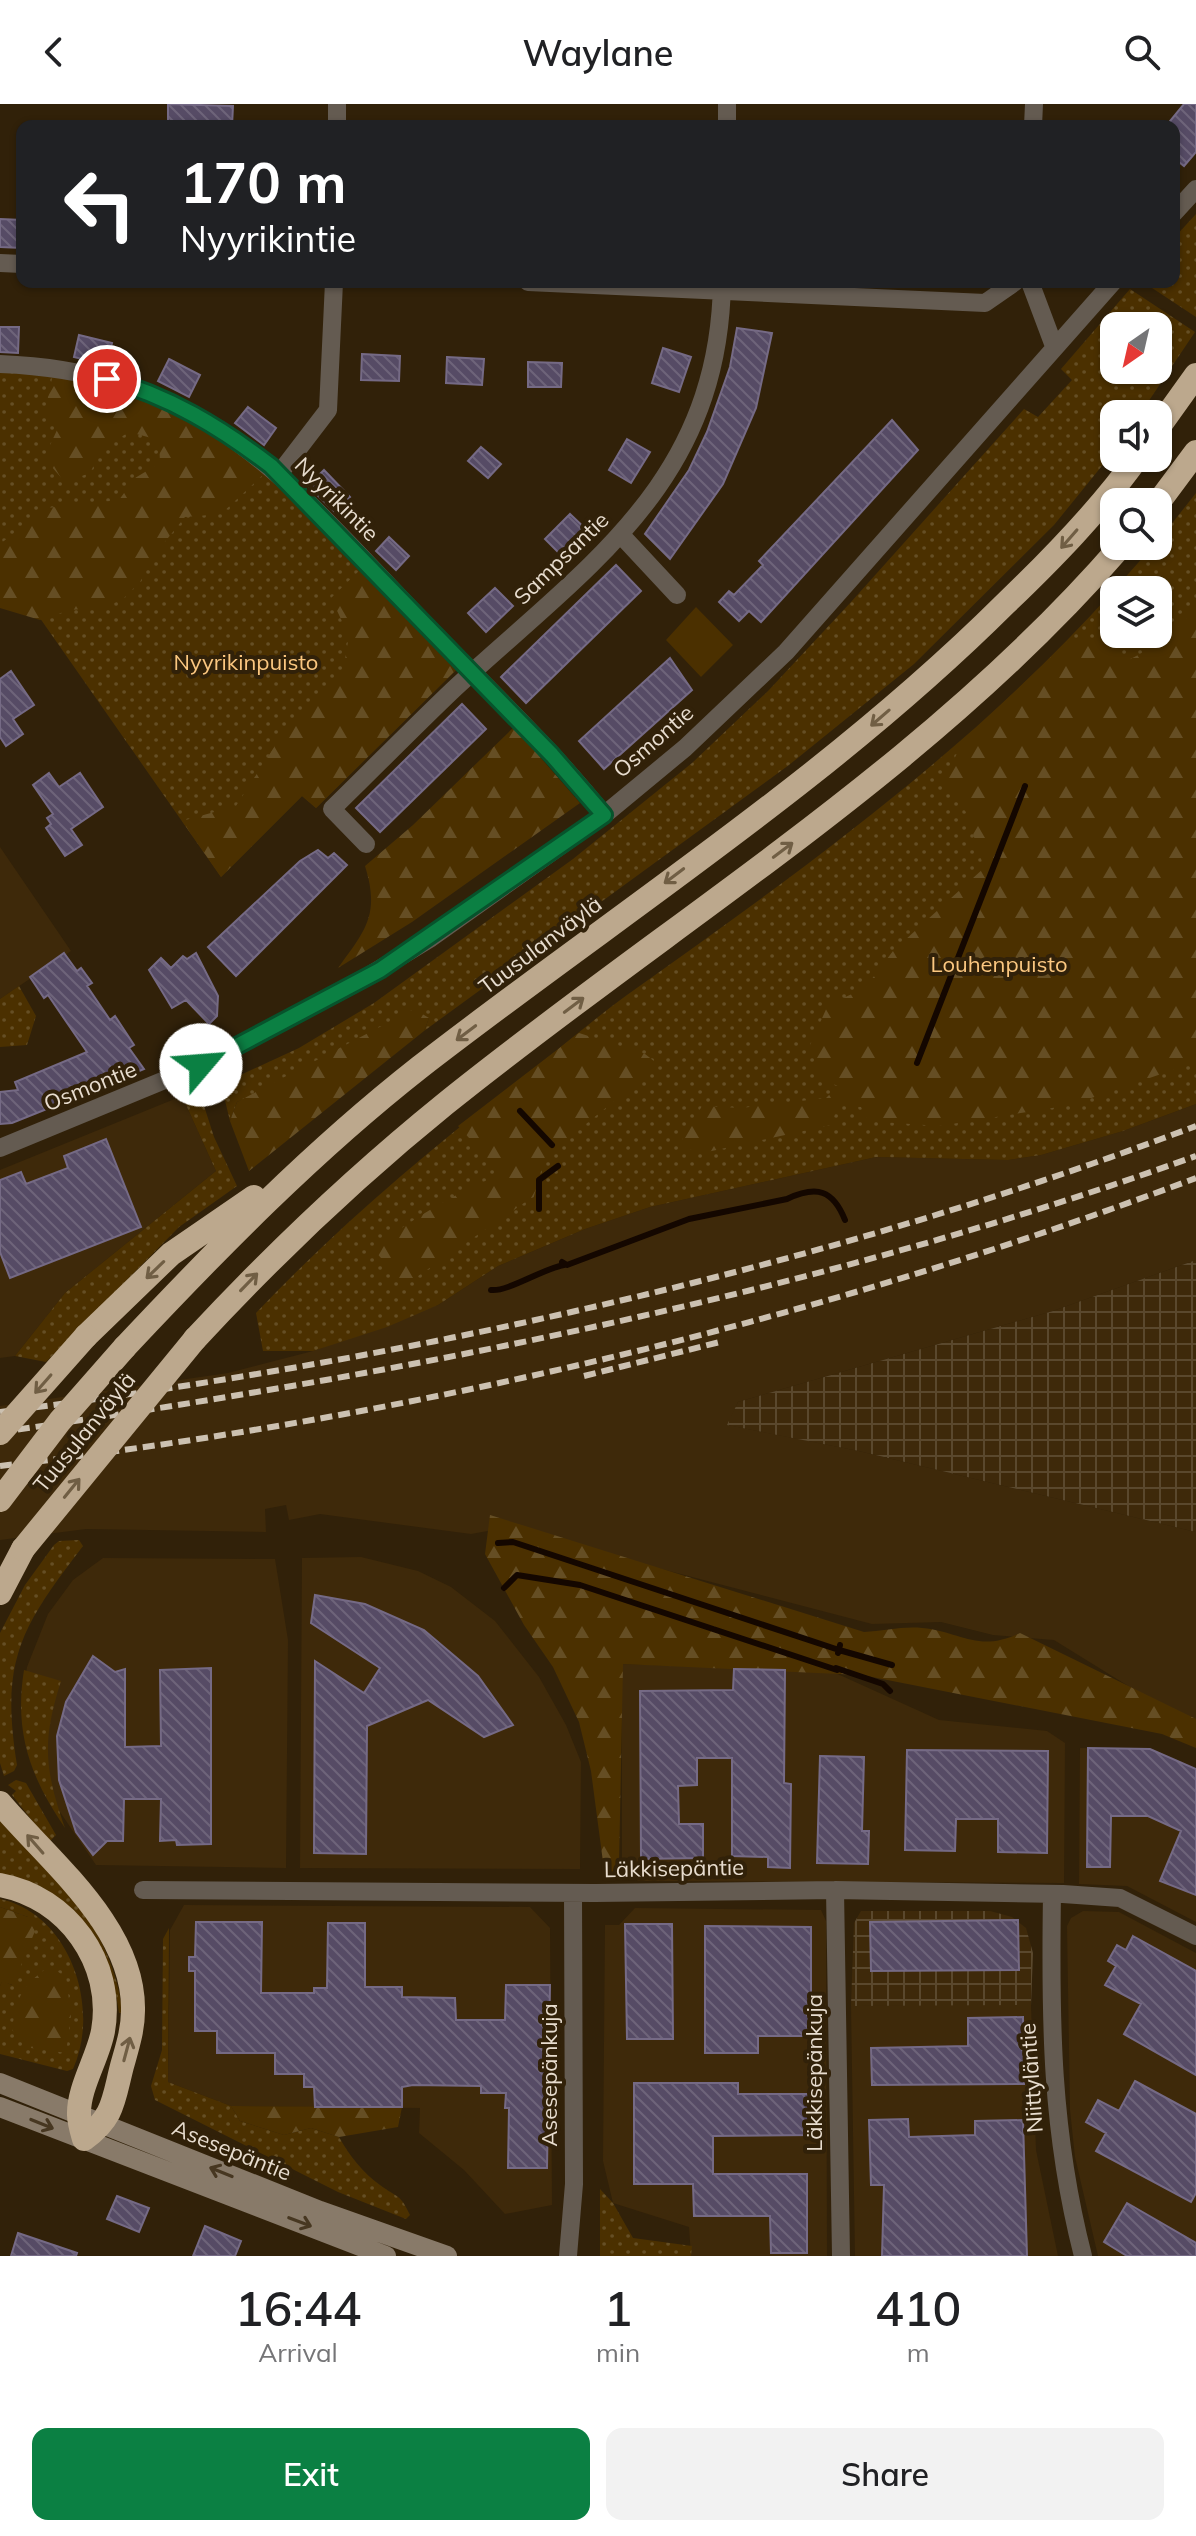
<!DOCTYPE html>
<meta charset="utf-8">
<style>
:root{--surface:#fff;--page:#f2f2f2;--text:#202124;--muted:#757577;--accent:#0b8043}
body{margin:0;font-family:Mulish,sans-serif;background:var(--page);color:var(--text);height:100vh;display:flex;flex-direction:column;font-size:30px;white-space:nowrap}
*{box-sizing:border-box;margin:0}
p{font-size:26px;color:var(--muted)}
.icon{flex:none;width:44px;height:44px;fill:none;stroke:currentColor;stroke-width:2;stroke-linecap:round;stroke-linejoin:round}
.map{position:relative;height:2152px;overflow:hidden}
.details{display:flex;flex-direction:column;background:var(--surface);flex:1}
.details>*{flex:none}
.hud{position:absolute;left:16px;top:16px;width:1164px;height:168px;border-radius:16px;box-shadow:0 2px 6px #0004;background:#202124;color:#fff;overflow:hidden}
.needle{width:52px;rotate:214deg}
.tools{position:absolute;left:1100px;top:208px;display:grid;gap:16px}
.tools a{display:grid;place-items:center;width:72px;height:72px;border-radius:16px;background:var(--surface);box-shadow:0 2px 6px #0004;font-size:40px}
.pin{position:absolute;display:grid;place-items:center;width:68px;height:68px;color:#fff;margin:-34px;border:4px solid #fff;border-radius:50%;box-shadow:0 2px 8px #0007}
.me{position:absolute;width:88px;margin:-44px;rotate:63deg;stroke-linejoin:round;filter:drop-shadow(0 0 6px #0008)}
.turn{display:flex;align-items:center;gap:28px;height:168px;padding:0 32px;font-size:36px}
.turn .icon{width:104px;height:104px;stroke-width:2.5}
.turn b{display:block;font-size:56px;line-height:68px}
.eta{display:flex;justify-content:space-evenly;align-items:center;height:136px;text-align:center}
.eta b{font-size:48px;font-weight:600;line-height:56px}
.primary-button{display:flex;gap:16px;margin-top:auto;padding:16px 32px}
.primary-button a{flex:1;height:92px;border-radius:16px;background:var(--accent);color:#fff;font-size:32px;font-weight:600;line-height:92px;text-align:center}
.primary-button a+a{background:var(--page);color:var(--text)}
header{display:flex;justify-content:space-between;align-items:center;height:104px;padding:0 32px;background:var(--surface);font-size:36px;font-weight:600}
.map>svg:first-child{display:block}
.built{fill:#3e290a}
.industrial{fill:url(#industrial-grid)}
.grass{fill:url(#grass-dots);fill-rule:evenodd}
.forest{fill:url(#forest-firs)}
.garden{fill:#4b3000}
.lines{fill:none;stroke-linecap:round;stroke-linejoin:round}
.stream{stroke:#140700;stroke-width:6}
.building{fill:url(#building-back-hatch);stroke:#756a85;stroke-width:2}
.street{stroke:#645b51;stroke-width:18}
.secondary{stroke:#887a69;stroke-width:20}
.highway{stroke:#bca88d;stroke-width:24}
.rail{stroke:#ccc1b1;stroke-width:6;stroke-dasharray:12 6;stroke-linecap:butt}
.highway-bridge{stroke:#bca88d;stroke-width:24}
.oneway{stroke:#705e44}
.oneway2{stroke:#473721}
.route-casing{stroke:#07532c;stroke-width:20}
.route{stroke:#0b8043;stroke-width:14}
.labels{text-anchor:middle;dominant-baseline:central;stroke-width:8;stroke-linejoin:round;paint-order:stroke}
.street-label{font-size:22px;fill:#e8ddcf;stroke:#312109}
.park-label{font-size:22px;fill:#fbc780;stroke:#312109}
</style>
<header><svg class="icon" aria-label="back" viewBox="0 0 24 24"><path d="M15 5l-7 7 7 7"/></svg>Waylane<svg class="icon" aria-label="search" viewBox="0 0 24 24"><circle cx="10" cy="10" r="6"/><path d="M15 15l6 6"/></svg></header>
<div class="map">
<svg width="1196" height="2152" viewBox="0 0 1196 2152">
<defs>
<pattern id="industrial-grid" width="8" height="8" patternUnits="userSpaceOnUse" patternTransform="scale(2)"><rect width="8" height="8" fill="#3e290a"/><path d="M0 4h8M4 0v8" fill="none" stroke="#5a482d"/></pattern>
<pattern id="grass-dots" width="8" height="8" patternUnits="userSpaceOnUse" patternTransform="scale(2)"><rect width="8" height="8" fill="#4b3000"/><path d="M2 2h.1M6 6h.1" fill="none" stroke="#654e24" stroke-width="1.8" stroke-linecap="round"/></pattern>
<pattern id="forest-firs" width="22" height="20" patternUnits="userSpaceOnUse" patternTransform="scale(2)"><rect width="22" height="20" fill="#4b3000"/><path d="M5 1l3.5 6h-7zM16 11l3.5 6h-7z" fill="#654e24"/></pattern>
<pattern id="building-back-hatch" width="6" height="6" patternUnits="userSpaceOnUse" patternTransform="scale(2)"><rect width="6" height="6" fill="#564b65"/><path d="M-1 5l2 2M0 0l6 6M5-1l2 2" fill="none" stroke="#6e647a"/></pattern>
</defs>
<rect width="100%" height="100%" fill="#312109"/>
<path class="built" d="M0,743L71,847L0,895Z
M182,992L216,1067L65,1189L15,1252L0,1254V1066Z
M1196,1000V1156L1053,1207L738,1298L728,1321L859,1347L1196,1428V1624L1054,1536L993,1531L941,1518L872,1520L504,1424L471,1430L320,1410L289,1416L286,1401L265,1405L266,1428L86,1425L0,1436V1302L228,1269L313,1247L438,1201L498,1162L585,1125L650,1103L876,1053L1008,1056L1041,1051L1123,1027Z
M361,1453L418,1467L451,1483L495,1517L539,1573L566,1621L581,1658L580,1765L300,1764L302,1454Z
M103,1454L275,1455L288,1536L286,1764L96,1761L43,1683L22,1595L27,1563L48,1510L73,1476Z
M622,1560L831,1567L939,1616L1047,1627L1065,1639L1064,1779L638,1777L622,1761Z
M1080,1644L1150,1645L1196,1665V1818L1127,1782L1079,1780Z
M184,1801L530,1803L550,1824L552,2101L505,2110L464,2066L419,2029L420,2004L231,2002L168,1978L170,1826Z
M635,1804L821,1806L826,1817L827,2152H691L689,2123L613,2099L603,2057L605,1821H619Z
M1083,1807L1119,1808L1196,1849V2152H1098L1075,2053L1070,2006L1067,1822L1071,1814Z
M967,1900L1031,1901L1036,2046L1058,2152H855L851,1902Z"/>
<path class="industrial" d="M1196,1156V1428L859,1347L727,1321L738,1298L1053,1207Z
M861,1807H990L1012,1813L1026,1824L1033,1849L1031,1901L851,1902L854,1819Z"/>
<path class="grass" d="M1196,110V213L1143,178H1174V134Z
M1130,185L1195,228L1140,310H1114V347L1054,421L914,560L789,661L424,927L429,914L237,998L230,1017L221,980L299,944L374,899L573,755L692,659L768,587L851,498L1024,305L1038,313L1072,276L1061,265ZM1114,222H1158V266H1114Z
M0,268L53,270L265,369L456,566L316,704L302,692L221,773L0,457Z
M1196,389V1000L1123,1027L1041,1051L1008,1056L876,1053L650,1103L585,1125L498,1162L438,1201L387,1223L313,1247H263L256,1209C344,1116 441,1036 542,958C570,936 598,912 627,891C800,768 972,645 1114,486V530H1158V486H1114L1153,442H1158V437Z
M19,882L36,912L27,941L0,943V895Z
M198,983L214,1033L237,1082L179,1123L46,1258L15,1252L65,1189L216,1067L182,992Z
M79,1436L83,1442C21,1523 0,1556 17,1661L14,1667L4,1672L0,1659V1529L25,1481L54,1441L59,1437Z
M24,1566L61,1577C42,1637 44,1664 65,1724C30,1673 14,1628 24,1566Z
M16,1676L26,1679L56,1731L49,1738L12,1691L16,1687L8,1681Z
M0,1711C57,1774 111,1820 123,1909H119C112,1845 69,1777 0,1772Z
M0,1795C70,1810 101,1903 73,1965L67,1967L0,1950V1882L2,1877L12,1881L28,1813L0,1803Z
M169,1824L168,1978L231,2002L240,2017L284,2031L311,2024L339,2033C349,2051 363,2069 380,2081C397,2094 400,2089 410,2111L406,2115L338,2088L155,1996L151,1982L162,1946L163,1835Z
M600,2085L613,2099L633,2134L692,2142L691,2152H600Z"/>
<path class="forest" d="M53,270L134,290L225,334L265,369L221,410L185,413L155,450L140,478L123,495L105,503L70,506L40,516L0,504V440L47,404L119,396L135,374L160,359L159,336L129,328L102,345L90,369L65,378L44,354L58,324L45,307Z
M359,467L456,566L316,704L302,692L221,773L182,717L236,702L291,617L342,573L349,532L331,494Z
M1196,504V958L1071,1001L939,1022L868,1017L861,1003L838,1001L831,1021L698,1050L680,1039L702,1002L741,1004L826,994L838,982L821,975L810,941L828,901L865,884L893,847L984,764L966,708L942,680L963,637L1068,537L1106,535L1125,558L1166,536Z
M514,623L580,699L412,818L338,864C366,826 380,810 365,762L413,721Z
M414,905L429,914L424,927L249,1067L230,1017L237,998Z
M579,929L645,950L659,961L545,1053L534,1092L405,1181L373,1145C412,1115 451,1091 497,1072L494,1061L458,1022Z
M490,1411L864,1528C883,1527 904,1522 922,1524C962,1528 978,1549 1020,1529L1196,1615V1644L1162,1630L862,1571L623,1560L619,1761L613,1772L605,1773L591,1667L579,1618L553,1563L524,1521L485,1450Z
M0,1803L28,1813L35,1827L13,1881L2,1878L0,1882Z
M49,1862L66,1873L71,1911L66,1949L31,1944L12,1926C17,1891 21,1884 49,1862Z
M231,2002L402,2003L398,2023L339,2033L311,2024L284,2031L240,2017Z"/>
<path class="garden" d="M696,503L733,541L701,573L666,536Z"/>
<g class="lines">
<path class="stream" d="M917,959L1025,682
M520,1007L552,1041
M539,1105V1076L558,1062
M562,1158L567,1161L689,1115L787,1095C817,1081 833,1086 845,1116
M491,1186C508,1188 542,1165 564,1161
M498,1439L513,1438L839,1546L838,1549
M504,1484L517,1471L580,1481L837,1566
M840,1541L839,1546L892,1561
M836,1564L883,1580L890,1587"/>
</g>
<path class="building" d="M168,0L233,2L232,22H168Z
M1184,0H1196V48L1184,62L1174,54V22H1166Z
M0,115L22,116V144L0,143Z
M0,223H19L18,249L0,248Z
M737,224L772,229L756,304L723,380L670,455L645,430L689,366L707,328L730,263Z
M79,231L112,239L107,261L74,253Z
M663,244L691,253L679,288L652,279Z
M362,250L400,252L399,277L361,276Z
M447,253L484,255L482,281L446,279Z
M169,255L200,271L189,293L158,277Z
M528,258L562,259L561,283H528Z
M248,303L276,324L264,341L235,319Z
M892,316L918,346L761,518L749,507L739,517L719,498L729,487L734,491L763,461L759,457Z
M627,335L650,348L631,379L609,366Z
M481,343L501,360L488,374L468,357Z
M324,366L350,393L335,408L308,382Z
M570,410L589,428L564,454L545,435Z
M389,433L409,452L396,466L376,447Z
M616,461L641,487L526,599L501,573Z
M495,484L513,502L486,528L468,509Z
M670,554L692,586L604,665L579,637Z
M11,567L34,601L13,615L23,630L6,642L0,633V575Z
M462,600L486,625L380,728L356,704Z
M49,669L59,683L80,669L103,703L71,725L82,741L65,752L46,724L51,720L47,714L53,710L33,681Z
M318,746L328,754L334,749L347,761L236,872L208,843L300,757Z
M64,849L77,867L81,864L92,879L87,882L110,916L115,912L134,941L129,944L144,965L108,980L106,977L94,986L12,1019L0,1020V988L18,986L15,978L87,948L48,891L44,894L30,873Z
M196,849L218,892L217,912L209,920L186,896L172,904L149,866L161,854L171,864L183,852L187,855Z
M106,1035L141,1123L10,1174L0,1148V1076L21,1068L26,1080L68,1064L64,1052Z
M315,1491L365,1500L424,1526L478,1572L513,1621L484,1633L428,1596L367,1622L366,1750L314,1749L315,1557L364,1589L380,1564L311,1519Z
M93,1552L115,1568L125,1565V1643L161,1642L160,1566L211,1564V1740L177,1741L176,1736L160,1737L161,1695H124L123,1737H107L93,1751L76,1728L59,1676L57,1632L66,1598Z
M734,1565L785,1566L784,1679L791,1680L790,1764L768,1763V1753L732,1752V1654H697V1681L678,1682L679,1720H703V1754L641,1755L640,1587L733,1586Z
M1088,1644L1150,1645L1196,1665V1791L1160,1777L1181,1727L1148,1712H1111L1110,1763H1087Z
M907,1646L1048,1647L1047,1749L998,1748V1715H956L955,1747L905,1746Z
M820,1652L864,1653L862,1727H869L868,1760L817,1759Z
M1018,1816L1019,1866L871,1867L870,1818Z
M196,1818H262L261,1889H314V1884H327L328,1819H365V1883H402V1893L455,1894L456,1916H505L506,1881H550L547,2064H508L509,2004H505L506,1989H481V1982L413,1981L402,1983V2003H315L314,1983H304V1970H275V1949H217V1927H195V1867H189V1853H195Z
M625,1820H672L673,1935H627Z
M705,1822L811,1823V1895H817V1932H758V1949H705Z
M1133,1832L1196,1867V1971L1124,1930L1141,1900L1105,1881L1116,1862L1108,1857L1117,1841L1126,1846Z
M1023,1913L1024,1980L872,1981L871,1944L968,1942V1914Z
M1135,1977L1196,2010V2089L1191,2098L1096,2047L1106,2029L1086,2018L1098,1996L1119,2007Z
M634,1979H738V1990H814V2031L713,2032V2070H807V2149H771L770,2112H694L693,2080H634Z
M908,2015L909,2033L975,2031V2017L1023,2016L1027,2152H882L884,2081H871L869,2016Z
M117,2092L149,2104L139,2128L107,2115Z
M1127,2099L1196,2139V2152H1127L1104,2138Z
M205,2122L241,2137L235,2152H193Z
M18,2129L77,2149L76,2152H11Z"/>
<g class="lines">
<path class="street" d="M337,22V0
M727,22V0
M1033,22L1034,0
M1174,109L1196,85
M0,159L22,160
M528,178L985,199L1015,178
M1030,178L1054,242
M0,260C212,268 294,385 430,525C489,586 552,645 604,711
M279,370L328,306L334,178
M622,432L677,491
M366,740L332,705C373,665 413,624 454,585C587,462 719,379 722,178
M0,1044L201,961L360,877L431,834L604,711L685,644L786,548L1113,178
M143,1786L595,1789L835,1786L1063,1790L1120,1794L1196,1832
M835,1786L841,2152
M1052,1790C1050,1917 1051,2028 1083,2152
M568,2152L574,2080L573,1789"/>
<path class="secondary" d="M0,1979L320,2107L447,2152
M0,2003L386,2152"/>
<path class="highway" d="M1158,324L1196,271
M1158,399L1196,348
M86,1232L171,1150L254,1093
M195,1235C273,1151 356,1072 445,1000C673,816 928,665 1121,442
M125,1243C218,1144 313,1047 420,963C616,811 828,676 1005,500C1052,455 1099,407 1137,354
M0,1489L23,1445
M0,1699C49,1757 135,1824 133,1907C133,1926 127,1944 122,1962C113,1997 114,2013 84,2035C82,2028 79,2018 79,2011C78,1984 98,1954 103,1927C115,1859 67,1793 0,1781"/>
<path class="rail" d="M584,1272L720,1238
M0,1308C407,1256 812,1167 1196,1022
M0,1328C405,1270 810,1191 1196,1052
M0,1362C409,1314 811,1219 1196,1074"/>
<path class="highway-bridge" d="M0,1329L86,1232
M0,1396L60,1317L125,1243
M23,1445L195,1235"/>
</g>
<defs><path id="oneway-shaft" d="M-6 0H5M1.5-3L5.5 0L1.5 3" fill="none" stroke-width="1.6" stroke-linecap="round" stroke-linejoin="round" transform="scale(2)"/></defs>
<g class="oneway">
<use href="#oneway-shaft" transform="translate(1069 435) rotate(131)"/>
<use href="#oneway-shaft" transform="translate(880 614) rotate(139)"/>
<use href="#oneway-shaft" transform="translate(783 746) rotate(-37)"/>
<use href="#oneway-shaft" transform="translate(674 772) rotate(143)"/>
<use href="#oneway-shaft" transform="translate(574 901) rotate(-37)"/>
<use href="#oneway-shaft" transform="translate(466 929) rotate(143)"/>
<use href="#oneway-shaft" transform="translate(155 1166) rotate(136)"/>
<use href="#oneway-shaft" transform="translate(249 1178) rotate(-46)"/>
<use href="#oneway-shaft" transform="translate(43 1280) rotate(131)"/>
<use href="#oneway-shaft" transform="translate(72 1384) rotate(-51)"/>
<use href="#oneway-shaft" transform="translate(35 1740) rotate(-131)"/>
<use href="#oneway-shaft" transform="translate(127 1945) rotate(-75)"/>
</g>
<g class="oneway2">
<use href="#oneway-shaft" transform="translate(42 2020) rotate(22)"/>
<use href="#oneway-shaft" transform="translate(221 2068) rotate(-158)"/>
<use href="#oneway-shaft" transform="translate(300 2118) rotate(21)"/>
</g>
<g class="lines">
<g class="route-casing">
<path id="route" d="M107,275C169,292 220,323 271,362L552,651L604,711L380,866L201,961"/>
</g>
<use href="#route" class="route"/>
</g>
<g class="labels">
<g class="street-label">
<text transform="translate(337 395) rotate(45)">Nyyrikintie</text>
<text transform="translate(561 454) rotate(-44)">Sampsantie</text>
<text transform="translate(653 637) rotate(-41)">Osmontie</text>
<text transform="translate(540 841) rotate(-37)">Tuusulanväylä</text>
<text transform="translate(90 982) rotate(-22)">Osmontie</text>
<text transform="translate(84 1328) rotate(-51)">Tuusulanväylä</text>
<text transform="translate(674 1764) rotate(-1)">Läkkisepäntie</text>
<text transform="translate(814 1969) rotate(-90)">Läkkisepänkuja</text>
<text transform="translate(549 1971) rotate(-90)">Asesepänkuja</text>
<text transform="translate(1031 1974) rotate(-94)">Niittyläntie</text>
<text transform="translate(232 2046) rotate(22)">Asesepäntie</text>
</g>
<g class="park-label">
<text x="246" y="558">Nyyrikinpuisto</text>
<text x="999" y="860">Louhenpuisto</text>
</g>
</g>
</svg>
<div class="tools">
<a><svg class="needle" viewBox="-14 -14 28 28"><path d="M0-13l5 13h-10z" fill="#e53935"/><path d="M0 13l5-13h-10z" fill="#757577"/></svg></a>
<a><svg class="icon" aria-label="sound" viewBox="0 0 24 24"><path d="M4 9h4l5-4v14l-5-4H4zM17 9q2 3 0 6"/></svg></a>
<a><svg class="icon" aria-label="search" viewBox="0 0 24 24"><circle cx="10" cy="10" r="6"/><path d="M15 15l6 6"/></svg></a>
<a><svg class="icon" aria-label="layers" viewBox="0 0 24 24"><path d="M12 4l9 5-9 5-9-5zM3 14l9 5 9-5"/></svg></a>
</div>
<div class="pin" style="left:107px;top:275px;background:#d93025"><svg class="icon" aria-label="arrive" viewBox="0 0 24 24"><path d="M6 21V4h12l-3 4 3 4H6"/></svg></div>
<svg class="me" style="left:201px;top:961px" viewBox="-20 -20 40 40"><circle r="19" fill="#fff"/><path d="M0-13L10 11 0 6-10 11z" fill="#0b8043"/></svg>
<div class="hud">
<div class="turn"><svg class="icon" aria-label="left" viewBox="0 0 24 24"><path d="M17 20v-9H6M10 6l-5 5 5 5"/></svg><div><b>170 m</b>Nyyrikintie</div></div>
</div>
</div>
<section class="details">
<div class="eta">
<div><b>16:44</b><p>Arrival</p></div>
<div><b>1</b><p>min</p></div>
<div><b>410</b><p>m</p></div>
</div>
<div class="primary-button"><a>Exit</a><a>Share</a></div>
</section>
